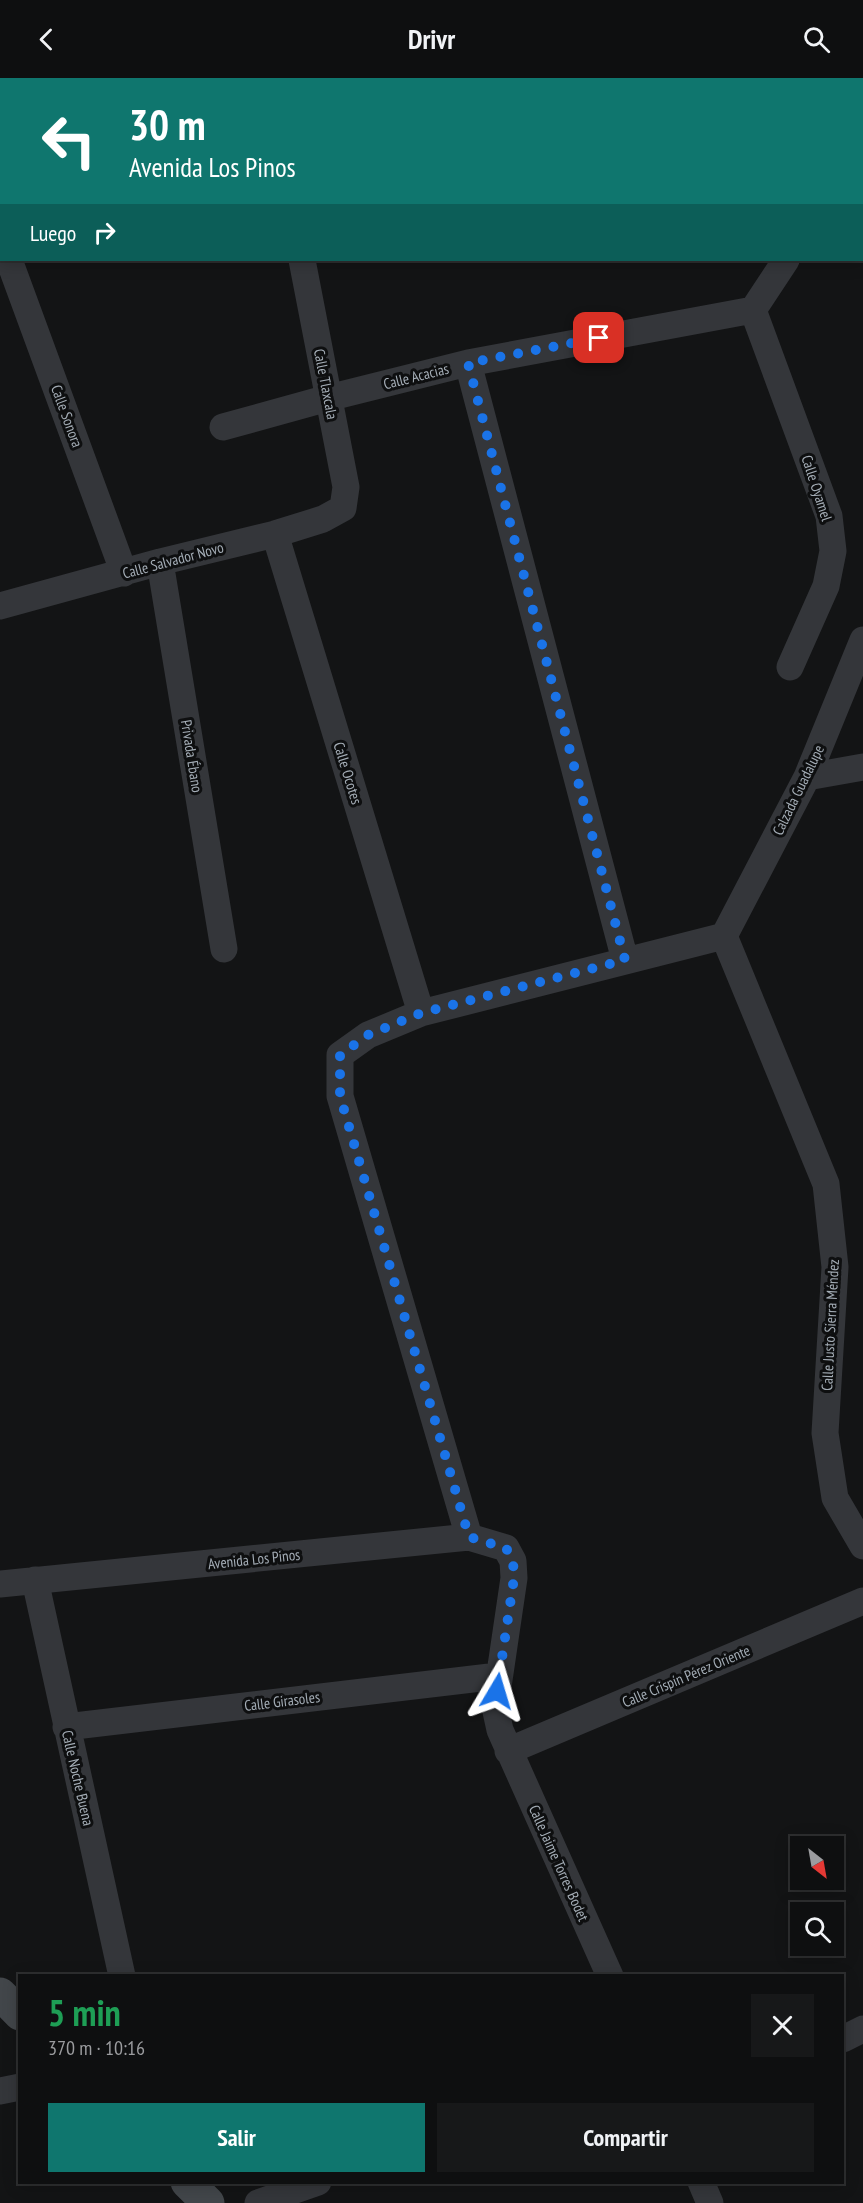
<!DOCTYPE html>
<html lang="es">
<meta charset="utf-8">
<style>
:root{--surface:#0e0f10;--page:#171819;--text:#f1f3f6;--muted:#9b9c9f;--line:#2e2f30;--accent:#0f766e}
body{margin:0;font-family:"PT Sans Narrow",sans-serif;background:var(--page);color:var(--text);height:100vh;display:flex;flex-direction:column;font-size:22px;white-space:nowrap}
*{box-sizing:border-box;margin:0}
p{font-size:20px;color:var(--muted)}
.icon{flex:none;width:33px;height:33px;fill:none;stroke:currentColor;stroke-width:2;stroke-linecap:round;stroke-linejoin:round}
.map{position:relative;flex:1;overflow:hidden}
.details{position:absolute;left:18px;top:1896px;width:826px;height:210px;display:flex;flex-direction:column;background:var(--surface);border-radius:0px;box-shadow:0 3px 15px #0003,0 0 0 2px var(--line)}
.details>*{flex:none}
.guide{position:absolute;left:0px;top:0px;width:864px;height:183px;box-shadow:0 3px 15px #0003,0 0 0 2px var(--line);background:#0f766e;color:#fff;overflow:hidden}
.needle{width:39px;rotate:149deg}
.buttons{position:absolute;left:790px;top:1758px;display:grid;gap:12px}
.buttons a{display:grid;place-items:center;width:54px;height:54px;border-radius:0px;background:var(--surface);box-shadow:0 3px 15px #0003,0 0 0 2px var(--line);font-size:30px}
.pin{position:absolute;display:grid;place-items:center;width:51px;height:51px;color:#fff;margin:-26px;border-radius:12px;box-shadow:0 3px 9px #0006}
.me{position:absolute;width:66px;margin:-33px;rotate:7deg;stroke-linejoin:round;filter:drop-shadow(0 0 4px #0008)}
.turn{display:flex;align-items:center;gap:21px;height:126px;padding:0 30px;font-size:27px}
.turn .icon{width:78px;height:78px;stroke-width:2.5}
.turn b{display:block;font-size:42px;line-height:51px}
.then{display:flex;align-items:center;height:57px;padding:0 30px;background:#0003;gap:12px;font-size:22px}
.round{display:grid;place-items:center;flex:none;width:63px;height:63px;border-radius:0px;background:var(--page)}
.summary{display:flex;align-items:center;justify-content:space-between;height:102px;padding:0 30px}
h1{font-size:36px;font-weight:700;line-height:45px;color:#1e9e55}
.primary-button{display:flex;gap:12px;margin-top:auto;padding:12px 30px}
.primary-button a{flex:1;height:69px;border-radius:0px;background:var(--accent);color:#fff;font-size:24px;font-weight:700;line-height:69px;text-align:center}
.primary-button a+a{background:var(--page);color:var(--text)}
header{display:flex;justify-content:space-between;align-items:center;height:78px;padding:0 30px;background:var(--surface);font-size:27px;font-weight:700}
.map>svg:first-child{display:block}
.lines{fill:none;stroke-linecap:round;stroke-linejoin:round}
.street{stroke:#34363a;stroke-width:27}
.secondary{stroke:#42464a;stroke-width:33}
.route{stroke:#1a73e8;stroke-width:10;stroke-dasharray:0 18}
.labels{text-anchor:middle;dominant-baseline:central;stroke-width:6;stroke-linejoin:round;paint-order:stroke}
.street-label{font-size:15px;fill:#a4adb6;stroke:#0e0f10}
</style>
<header><svg class="icon" aria-label="back" viewBox="0 0 24 24"><path d="M15 5l-7 7 7 7"/></svg>Drivr<svg class="icon" aria-label="search" viewBox="0 0 24 24"><circle cx="10" cy="10" r="6"/><path d="M15 15l6 6"/></svg></header>
<div class="map">
<svg width="863" height="2125" viewBox="0 0 863 2125">
<rect width="100%" height="100%" fill="#131415"/>
<g class="lines">
<path class="street" d="M257,0V2
M756,0L757,2
M551,2L555,0
M862,69L863,68
M0,158L2,162
M9,182L124,495
M753,232L829,438L833,473L826,508L790,589
M753,232L786,182
M468,285L625,882
M223,349L328,320L468,285L753,232
M275,456L421,935
M160,484L224,871
M0,528L160,484L275,456L323,441L343,430L346,409L302,182
M807,699L863,689
M724,858L826,1106L835,1189L825,1355L835,1420L863,1468
M724,858L807,699L863,562
M469,1459L340,1018V977L368,957L421,935L724,858
M35,1502L122,1898
M0,1506L469,1459L506,1470L513,1483L514,1500L495,1629L500,1652L610,1898
M66,1649L498,1598
M508,1673L863,1523
M843,1961L863,1951
M0,2013L20,2009
M701,2104L710,2125
M258,2125L318,2104"/>
<path class="secondary" d="M0,1916L20,1936
M187,2104L208,2125"/>
</g>
<g class="lines">
<path class="route" d="M497,1613L514,1500L513,1483L506,1470L469,1459L340,1018V977L368,957L421,935L625,882L468,285L599,260"/>
</g>
<g class="labels">
<g class="street-label">
<text transform="translate(416 298) rotate(-14)">Calle Acacias</text>
<text transform="translate(326 306) rotate(79)">Calle Tlaxcala</text>
<text transform="translate(67 338) rotate(70)">Calle Sonora</text>
<text transform="translate(817 410) rotate(72)">Calle Oyamel</text>
<text transform="translate(173 482) rotate(-15)">Calle Salvador Novo</text>
<text transform="translate(192 678) rotate(81)">Privada Ébano</text>
<text transform="translate(348 695) rotate(73)">Calle Ocotes</text>
<text transform="translate(798 712) rotate(-64)">Calzada Guadalupe</text>
<text transform="translate(830 1247) rotate(-87)">Calle Justo Sierra Méndez</text>
<text transform="translate(254 1481) rotate(-6)">Avenida Los Pinos</text>
<text transform="translate(686 1598) rotate(-23)">Calle Crispín Pérez Oriente</text>
<text transform="translate(282 1623) rotate(-7)">Calle Girasoles</text>
<text transform="translate(78 1700) rotate(77)">Calle Noche Buena</text>
<text transform="translate(559 1785) rotate(66)">Calle Jaime Torres Bodet</text>
</g>
</g>
</svg>
<div class="buttons">
<a><svg class="needle" viewBox="-14 -14 28 28"><path d="M0-13l5 13h-10z" fill="#e53935"/><path d="M0 13l5-13h-10z" fill="#9b9c9f"/></svg></a>
<a><svg class="icon" aria-label="search" viewBox="0 0 24 24"><circle cx="10" cy="10" r="6"/><path d="M15 15l6 6"/></svg></a>
</div>
<div class="pin" style="left:599px;top:260px;background:#d93025"><svg class="icon" aria-label="arrive" viewBox="0 0 24 24"><path d="M6 21V4h12l-3 4 3 4H6"/></svg></div>
<svg class="me" style="left:497px;top:1613px" viewBox="-20 -20 40 40"><path d="M0-17L14 15 0 8-14 15z" fill="#1a73e8" stroke="#fff" stroke-width="4"/></svg>
<div class="guide">
<div class="turn"><svg class="icon" aria-label="left" viewBox="0 0 24 24"><path d="M17 20v-9H6M10 6l-5 5 5 5"/></svg><div><b>30 m</b>Avenida Los Pinos</div></div>
<div class="then">Luego<svg class="icon" aria-label="right" viewBox="0 0 24 24"><path d="M7 20v-9h11M14 6l5 5-5 5"/></svg></div>
</div>
<section class="details">
<div class="summary"><div><h1>5 min</h1><p>370 m · 10:16</p></div><a class="round"><svg class="icon" aria-label="close" viewBox="0 0 24 24"><path d="M6 6l12 12M18 6L6 18"/></svg></a></div>
<div class="primary-button"><a>Salir</a><a>Compartir</a></div>
</section>
</div>
